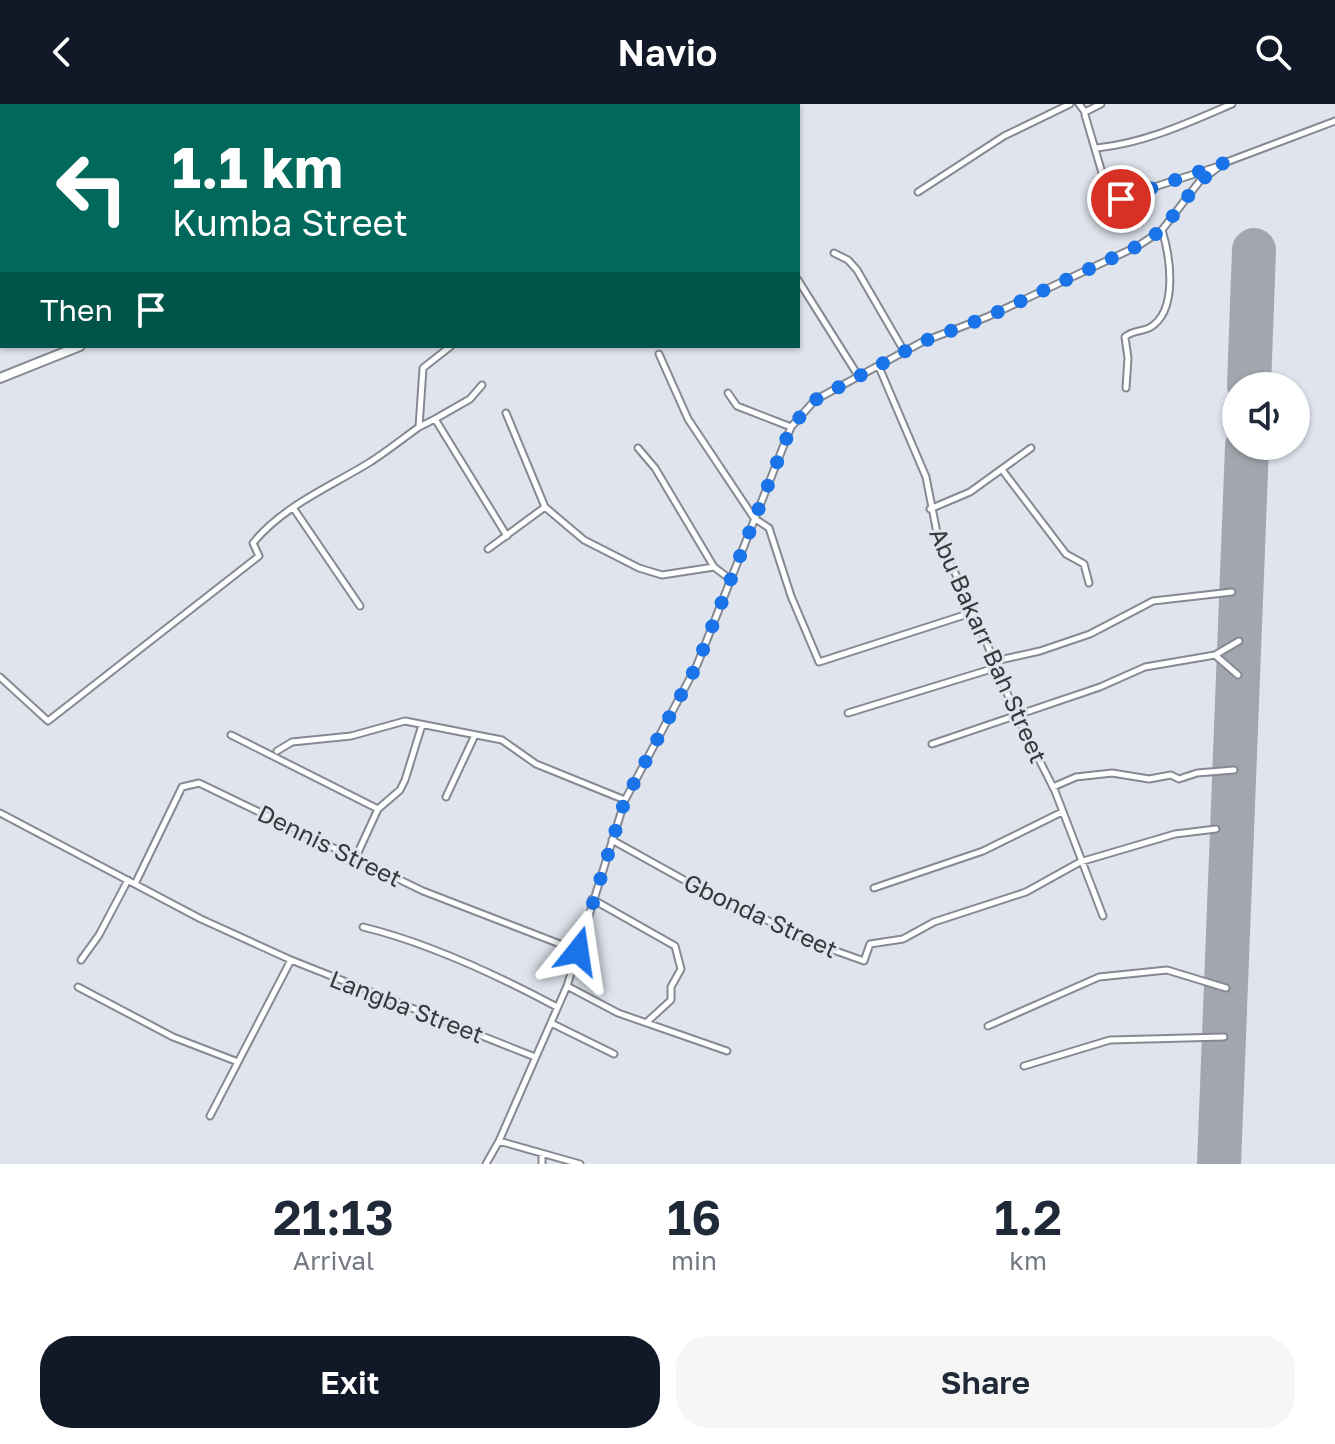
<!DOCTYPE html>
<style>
:root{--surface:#fff;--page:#f6f6f7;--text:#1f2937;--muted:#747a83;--accent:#111827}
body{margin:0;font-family:"Golos Text",sans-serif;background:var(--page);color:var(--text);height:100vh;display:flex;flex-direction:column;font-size:30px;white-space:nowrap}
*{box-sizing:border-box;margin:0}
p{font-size:26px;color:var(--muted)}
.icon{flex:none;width:44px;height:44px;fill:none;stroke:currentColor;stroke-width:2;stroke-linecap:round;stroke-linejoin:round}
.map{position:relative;height:1060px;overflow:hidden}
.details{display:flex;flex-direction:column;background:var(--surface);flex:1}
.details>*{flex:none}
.top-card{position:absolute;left:0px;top:0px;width:800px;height:244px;box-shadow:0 2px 6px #0004;background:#00695c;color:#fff;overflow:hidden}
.controls{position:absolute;left:1222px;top:268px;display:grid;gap:16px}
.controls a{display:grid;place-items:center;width:88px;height:88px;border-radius:50%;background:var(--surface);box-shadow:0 2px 6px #0004;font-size:40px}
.pin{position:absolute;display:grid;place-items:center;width:68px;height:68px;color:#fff;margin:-34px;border:4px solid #fff;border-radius:50%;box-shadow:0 2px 8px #0007}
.me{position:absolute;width:88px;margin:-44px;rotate:15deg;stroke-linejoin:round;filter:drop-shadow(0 0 6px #0008)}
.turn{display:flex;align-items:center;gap:28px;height:168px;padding:0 40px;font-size:36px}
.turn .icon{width:104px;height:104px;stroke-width:2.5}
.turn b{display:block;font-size:56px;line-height:68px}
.then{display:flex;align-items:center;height:76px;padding:0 40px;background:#0003;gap:16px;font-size:30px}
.eta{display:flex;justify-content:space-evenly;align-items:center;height:136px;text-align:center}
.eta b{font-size:48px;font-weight:600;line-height:56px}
.primary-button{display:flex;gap:16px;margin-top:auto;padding:16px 40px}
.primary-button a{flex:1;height:92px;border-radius:32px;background:var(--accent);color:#fff;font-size:32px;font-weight:600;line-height:92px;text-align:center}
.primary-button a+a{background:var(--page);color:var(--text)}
header{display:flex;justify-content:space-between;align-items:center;height:104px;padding:0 40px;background:var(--accent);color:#fff;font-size:36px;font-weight:600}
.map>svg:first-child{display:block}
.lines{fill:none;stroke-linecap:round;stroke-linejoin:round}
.runway{stroke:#a2a6ae;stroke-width:44}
.street-casing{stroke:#858a92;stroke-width:9}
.secondary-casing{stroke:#858a92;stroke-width:12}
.street{stroke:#fff;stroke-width:5}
.secondary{stroke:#fff;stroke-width:8}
.route{stroke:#1a73e8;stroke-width:14;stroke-dasharray:0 25.2}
.labels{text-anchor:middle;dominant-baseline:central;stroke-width:6;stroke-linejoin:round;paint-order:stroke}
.street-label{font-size:24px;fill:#36383c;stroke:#dfe4ed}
</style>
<header><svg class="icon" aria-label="back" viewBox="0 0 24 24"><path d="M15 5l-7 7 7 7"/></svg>Navio<svg class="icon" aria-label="search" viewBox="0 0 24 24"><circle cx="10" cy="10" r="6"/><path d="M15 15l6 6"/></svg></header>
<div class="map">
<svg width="1335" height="1060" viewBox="0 0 1335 1060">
<rect width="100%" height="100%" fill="#dfe4ed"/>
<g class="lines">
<path class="runway" d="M1249,282L1254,146
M1219,1060L1247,342"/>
<g class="street-casing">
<path id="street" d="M236,0L238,2
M1079,0L1085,8
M1101,0L1085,8V11L1105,79L1114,96L1216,63
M0,10L2,22
M1097,44C1145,39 1188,19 1232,0
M918,88L1004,32L1070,0
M834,149L848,156L857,166L904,247
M798,176L859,273
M451,242L423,264L419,323L435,315L507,432
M659,250L688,315L754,414L769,424L791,492L819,558L974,508
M879,263L926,373L938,434L974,508L1014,606L1055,687L1103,812
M1126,284L1128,254L1125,233C1133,226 1140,228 1149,224C1179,208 1170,152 1162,126
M728,289L737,302L791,323
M506,309L545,403L584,436L639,464L662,471L714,463L730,475
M435,315L470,295L482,281
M638,344L655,364L714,463
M1003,367L1066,450L1084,460L1089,479
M294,405L360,502
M930,405L970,388L1031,344
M488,445L545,403
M995,557L1040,547L1090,530L1153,497L1232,488
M1238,571L1215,551L1239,537
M0,573L48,617L259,452L253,439C282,403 329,383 367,360C385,349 402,335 419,323
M848,609L998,563
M231,631L378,705
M932,640L1100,583L1145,563L1215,551
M277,647L292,638L351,632L405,617L502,636L536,660L625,696
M1053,683L1076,673L1112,669L1149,675L1171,671L1179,675L1197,669L1234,666
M446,693L475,631
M0,709L201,815L291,856
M612,736L729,801L745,805L808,837L864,857L870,840L903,835L934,818L1026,788L1080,758L1175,730L1216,725
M355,755L378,705L400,686L405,676L422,621
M135,780L182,683L199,679L423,787L578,847
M874,784L983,747L1062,708
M592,795L675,842L681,865L671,883V896L648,917
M363,823C429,839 497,871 557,903
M81,856L99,831L128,776
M567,882L618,909L727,947
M78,883L173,933L238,958
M551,919L614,950
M988,922L1099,873L1167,866L1226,884
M1024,962L1110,936L1224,933
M210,1012L291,856L535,953
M499,1037L580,1060
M486,1060L499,1037L567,882L625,696L697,561L791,323L815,296L922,238L987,213L1138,142L1162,126L1199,78L1224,59L1335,17
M542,1060V1050"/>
</g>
<g class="secondary-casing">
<path id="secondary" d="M568,2L575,0
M0,274L80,242"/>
</g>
<use href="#street" class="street"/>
<use href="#secondary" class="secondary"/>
</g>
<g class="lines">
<path class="route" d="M578,847L625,696L697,561L791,323L815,296L922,238L987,213L1138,142L1162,126L1199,78L1224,59L1121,95"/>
</g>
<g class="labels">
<g class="street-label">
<text transform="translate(989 541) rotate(66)">Abu Bakarr Bah Street</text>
<text transform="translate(330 741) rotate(26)">Dennis Street</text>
<text transform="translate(761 811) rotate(25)">Gbonda Street</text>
<text transform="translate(407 902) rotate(21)">Langba Street</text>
</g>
</g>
</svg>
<div class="controls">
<a><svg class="icon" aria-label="sound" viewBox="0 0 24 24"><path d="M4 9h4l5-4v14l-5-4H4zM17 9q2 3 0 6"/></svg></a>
</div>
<div class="pin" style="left:1121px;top:95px;background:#d93025"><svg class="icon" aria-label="arrive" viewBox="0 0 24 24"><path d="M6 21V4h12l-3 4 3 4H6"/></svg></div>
<svg class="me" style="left:578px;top:847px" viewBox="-20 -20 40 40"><path d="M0-17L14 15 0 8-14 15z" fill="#1a73e8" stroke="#fff" stroke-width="4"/></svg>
<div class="top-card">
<div class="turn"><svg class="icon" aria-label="left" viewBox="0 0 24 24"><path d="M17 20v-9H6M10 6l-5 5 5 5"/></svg><div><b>1.1 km</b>Kumba Street</div></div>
<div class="then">Then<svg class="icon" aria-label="arrive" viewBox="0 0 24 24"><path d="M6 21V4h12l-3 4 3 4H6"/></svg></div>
</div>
</div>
<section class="details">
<div class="eta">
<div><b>21:13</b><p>Arrival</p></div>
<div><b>16</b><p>min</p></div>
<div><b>1.2</b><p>km</p></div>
</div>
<div class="primary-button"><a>Exit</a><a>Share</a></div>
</section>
